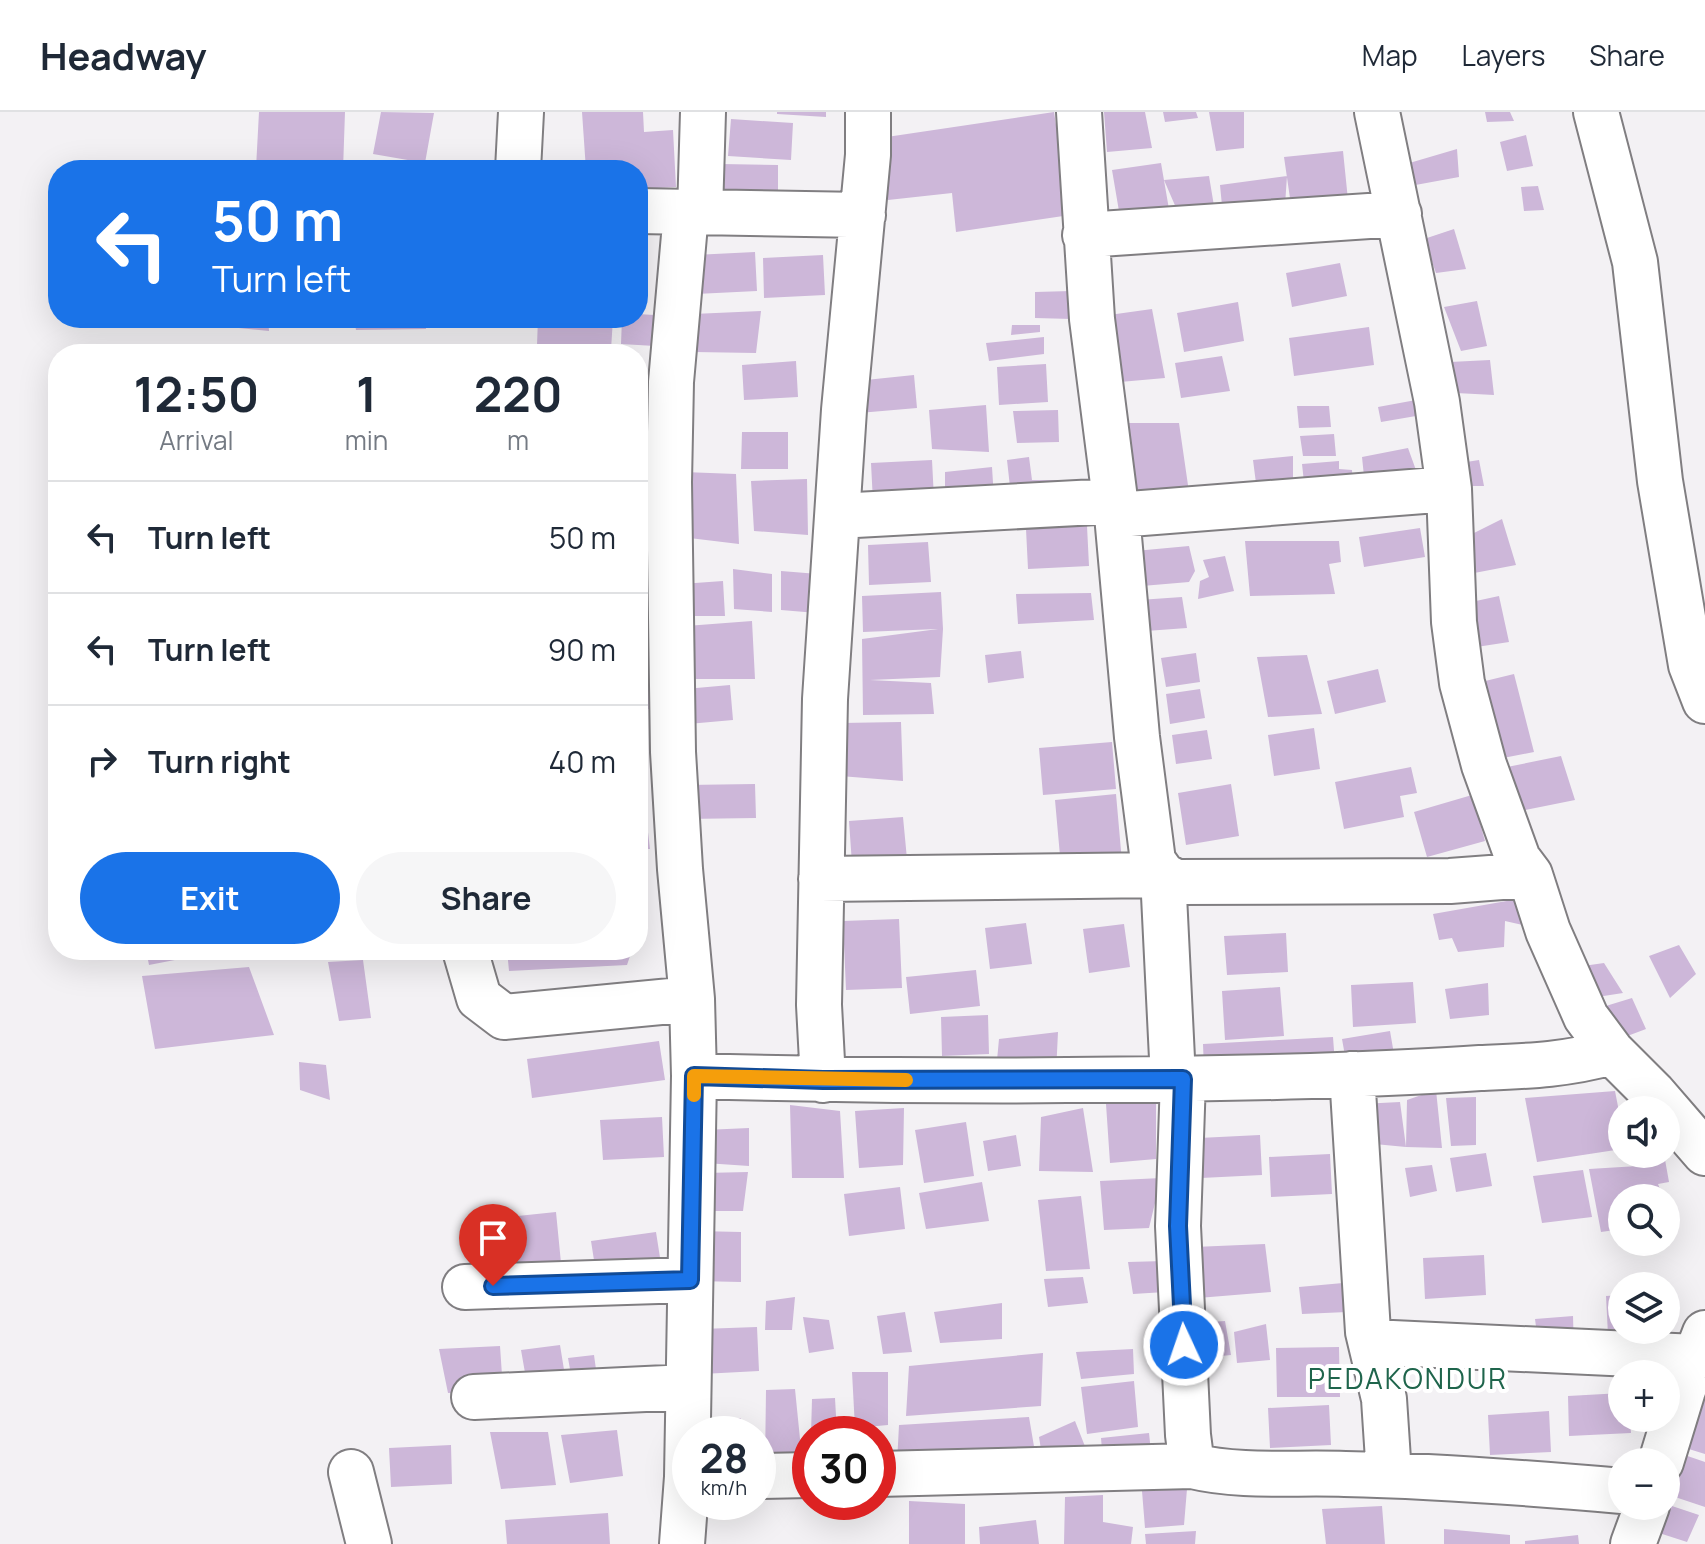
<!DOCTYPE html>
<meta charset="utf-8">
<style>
:root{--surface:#fff;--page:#f6f6f7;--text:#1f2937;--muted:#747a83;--line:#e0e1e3;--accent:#1a73e8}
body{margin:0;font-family:Manrope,sans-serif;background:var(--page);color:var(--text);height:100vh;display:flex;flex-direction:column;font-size:30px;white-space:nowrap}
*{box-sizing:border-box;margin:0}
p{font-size:26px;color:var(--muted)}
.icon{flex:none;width:44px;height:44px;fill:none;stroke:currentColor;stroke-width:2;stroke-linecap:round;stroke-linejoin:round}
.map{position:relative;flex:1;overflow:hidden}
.details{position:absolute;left:48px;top:232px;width:600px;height:616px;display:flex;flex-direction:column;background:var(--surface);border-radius:32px;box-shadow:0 8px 32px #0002}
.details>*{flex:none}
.guide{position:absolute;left:48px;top:48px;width:600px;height:168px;border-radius:32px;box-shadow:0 8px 32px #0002;background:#1a73e8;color:#fff;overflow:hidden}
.fabs{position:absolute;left:1608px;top:984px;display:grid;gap:16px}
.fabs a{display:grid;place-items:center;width:72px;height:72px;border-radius:50%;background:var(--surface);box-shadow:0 8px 32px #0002;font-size:40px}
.speed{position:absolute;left:672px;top:1304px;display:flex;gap:16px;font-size:40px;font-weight:700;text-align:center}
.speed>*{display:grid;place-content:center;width:104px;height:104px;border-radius:50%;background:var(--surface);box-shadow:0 8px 32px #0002;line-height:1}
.speed small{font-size:20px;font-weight:400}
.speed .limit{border:12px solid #d22;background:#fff;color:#111}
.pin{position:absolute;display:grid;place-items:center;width:68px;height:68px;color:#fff;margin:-82px -34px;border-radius:50% 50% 50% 0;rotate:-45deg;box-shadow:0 0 8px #0007}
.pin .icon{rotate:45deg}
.me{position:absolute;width:88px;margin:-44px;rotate:357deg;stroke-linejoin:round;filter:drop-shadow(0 0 6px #0008)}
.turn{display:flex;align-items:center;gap:28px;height:168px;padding:0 32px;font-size:36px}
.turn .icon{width:104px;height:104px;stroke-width:2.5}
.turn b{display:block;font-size:56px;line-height:68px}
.eta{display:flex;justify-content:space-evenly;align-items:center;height:136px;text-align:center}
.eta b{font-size:48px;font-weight:700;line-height:56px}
.primary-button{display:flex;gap:16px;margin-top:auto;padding:16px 32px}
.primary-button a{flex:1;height:92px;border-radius:48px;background:var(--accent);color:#fff;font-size:32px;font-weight:700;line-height:92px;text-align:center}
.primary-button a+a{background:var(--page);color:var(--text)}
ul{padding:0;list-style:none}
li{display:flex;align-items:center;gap:24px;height:112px;padding:0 32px;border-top:2px solid var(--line)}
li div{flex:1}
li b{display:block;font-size:30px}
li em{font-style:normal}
header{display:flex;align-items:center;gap:48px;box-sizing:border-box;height:112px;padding:0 40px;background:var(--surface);border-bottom:2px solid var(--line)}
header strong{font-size:38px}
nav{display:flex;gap:44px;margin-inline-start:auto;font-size:28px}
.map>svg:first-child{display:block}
.building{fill:#cdb7d9}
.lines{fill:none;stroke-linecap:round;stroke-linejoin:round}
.minor-casing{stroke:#807e81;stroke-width:48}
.minor{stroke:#fff;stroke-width:44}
.route-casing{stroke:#114b97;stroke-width:20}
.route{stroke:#1a73e8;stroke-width:14}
.slow{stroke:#f59e0b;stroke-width:14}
.labels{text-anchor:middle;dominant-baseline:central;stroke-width:8;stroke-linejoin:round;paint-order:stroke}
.quarter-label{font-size:28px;letter-spacing:2px;fill:#1f654c;stroke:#fff}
</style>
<header>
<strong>Headway</strong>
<nav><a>Map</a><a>Layers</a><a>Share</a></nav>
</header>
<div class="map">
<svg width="1705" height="1432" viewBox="0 0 1705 1432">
<rect width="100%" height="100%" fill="#f3f1f4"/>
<path class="building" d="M259,0H345L343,58L256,56Z
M381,0L434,1L425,51L373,42Z
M582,0H643L644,20L673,18L676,75L638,77V58H586Z
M777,0H826V5L777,2Z
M1054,0L1070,103L956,120L952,81L888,88L880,26Z
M1104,0H1145L1152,36L1107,40Z
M1163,0H1196L1198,6L1165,10Z
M1209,0H1244V36L1216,39Z
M1485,0H1510L1514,9L1487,10Z
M731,7L793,11L791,48L728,44Z
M1526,23L1533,54L1507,59L1500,30Z
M1457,37L1459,65L1410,74L1406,52Z
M1343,39L1348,88L1292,100L1284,45Z
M1161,51L1170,103L1121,111L1112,58Z
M721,52L778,53V83H722Z
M1209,64L1214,94L1180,105L1164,68Z
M1287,64L1285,93L1223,104L1220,73Z
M1538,74L1544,98L1524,99L1521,75Z
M1454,117L1466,157L1436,161L1424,127Z
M755,140L757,179L696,182L694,143Z
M823,143L825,183L764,186L763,146Z
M1340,151L1347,184L1292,195L1286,161Z
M1071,179L1072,207L1035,206V180Z
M1477,189L1487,234L1461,239L1444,195Z
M1238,190L1244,229L1184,240L1177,201Z
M1152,197L1165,266L1120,270L1109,203Z
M761,199L756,241L694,240L693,202Z
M638,202L654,203L655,234L621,232L622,206H638Z
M199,206H268L269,219L200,212Z
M354,206H425L426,217L356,218Z
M442,206H503V216H442Z
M538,206H613L611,238L537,233Z
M1012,213H1040V220L1011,223Z
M1369,215L1374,253L1294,264L1289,226Z
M1044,225V242L989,249L986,231Z
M1222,244L1230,279L1181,286L1175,251Z
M1490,248L1494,283L1456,281L1450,250Z
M796,249L798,285L744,288L742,253Z
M1046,252L1048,290L999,293L997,255Z
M914,263L917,296L859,301L856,269Z
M1416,288V304L1381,310L1378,295Z
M986,293L989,340L932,337L929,298Z
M1297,294H1329L1331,315L1299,316Z
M1058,298L1059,330L1017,331L1013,299Z
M1129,311H1179L1190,387L1136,392Z
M742,320H788V357H741Z
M1334,322L1336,344H1303L1300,324Z
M1408,336L1421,372L1365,374L1362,345Z
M1293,344V372L1257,379L1253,348Z
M1029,345L1032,368H1076L1078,382L1011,384L1007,348Z
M932,348L934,387L873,390L871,351Z
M1479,348L1484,374H1459L1454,352Z
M1339,349V357L1352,358L1353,378L1305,379L1302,352Z
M656,353L653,411H638V354Z
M992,355L994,387H945V360Z
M684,360L736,362L739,432L681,425Z
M807,367L808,423L754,419L751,369Z
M1502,407L1516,453L1469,462L1462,427Z
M1087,414L1089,454L1028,457L1026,417Z
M1420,416L1425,445L1364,455L1359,425Z
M1245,429H1339L1341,450L1329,452L1335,482L1250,484Z
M928,430L931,470L869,473L868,433Z
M1189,434L1195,459L1189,470L1142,474L1135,439Z
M1225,444L1234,479L1198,487L1200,469L1209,465L1203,448Z
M733,457L772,462V500L734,497Z
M781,459L818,462L817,501L781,498Z
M723,469L725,504H681V472Z
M941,480L943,517L940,565L870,568L931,571L934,602L863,603L862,527L938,517L863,520L862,484Z
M1091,481L1094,508L1018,512L1016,482Z
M1499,484L1509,530L1470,536L1462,492Z
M1182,485L1187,516L1146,519L1139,488Z
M647,487L650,597H638V488Z
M752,509L755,567H691L686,514Z
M1021,539L1024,566L988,571L985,543Z
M1196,541L1200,570L1166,575L1161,546Z
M1307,543L1322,602L1268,605L1257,545Z
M1378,557L1386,590L1335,602L1327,569Z
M1514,562L1534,640L1498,647L1477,571Z
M730,573L733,608L688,612L685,577Z
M1200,577L1205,606L1170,612L1166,582Z
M901,610L903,669L840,664L841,611Z
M1314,616L1320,657L1274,664L1268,623Z
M1207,618L1212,647L1176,652L1172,623Z
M1112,630L1116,677L1043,683L1039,636Z
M1561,644L1575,688L1520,699L1507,655Z
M1411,655L1417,681L1400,684L1404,705L1344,717L1335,670Z
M755,672L756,706L686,707V673Z
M1231,672L1239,724L1186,733L1178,681Z
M1116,682L1122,750L1061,755L1055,688Z
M1472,683L1485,729L1427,745L1414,700Z
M646,703L650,737H638V704Z
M903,705L907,747L852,752L849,709Z
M1518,787L1527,814L1505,809L1504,835L1458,840L1452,826L1439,828L1433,802Z
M899,807L902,876L846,878L843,809Z
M1026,811L1032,852L990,857L985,816Z
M1124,812L1130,855L1089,861L1083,817Z
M1286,821L1288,860L1227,863L1224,824Z
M1679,833L1696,862L1670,886L1649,844Z
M146,838H221V839L149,853Z
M507,838H632L627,853L509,859Z
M363,848L371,906L339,909L328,850Z
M1604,851L1623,881L1584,887L1576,855Z
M249,855L274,923L155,937L142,864Z
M976,858L980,894L910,902L906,865Z
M1413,870L1416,911L1353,915L1351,873Z
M1488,871L1489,903L1450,907L1445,877Z
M1280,875L1284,924L1225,928L1222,879Z
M1632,886L1646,917L1614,929L1596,897Z
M988,903L989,942L942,944L941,905Z
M1390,919L1395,948L1347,955L1342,927Z
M1058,920L1056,961L996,959L999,927Z
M1333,925L1335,952L1204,958L1203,932Z
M659,929L665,968L532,986L527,947Z
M299,950L326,953L330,988L300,978Z
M1436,978L1442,1036L1406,1035L1364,1031L1361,992L1400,990L1406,1035L1407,988Z
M1615,979L1622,1015V1037L1537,1050L1525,986Z
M1476,985V1033L1451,1034L1446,986Z
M1156,990V1047L1110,1051L1106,992Z
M790,993L840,999L844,1066H792Z
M904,996L903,1053L859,1056L855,999Z
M1083,996L1093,1060L1039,1059L1041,1005Z
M662,1005L664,1045L603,1048L600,1008Z
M966,1010L974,1064L924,1071L915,1018Z
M749,1016V1054L705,1051V1018Z
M1016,1023L1021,1054L988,1059L983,1029Z
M1260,1023L1262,1063L1201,1066L1199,1026Z
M1486,1041L1492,1074L1456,1080L1450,1046Z
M1330,1042L1332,1082L1271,1085L1269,1045Z
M1652,1042H1664L1669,1070L1658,1072L1663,1085L1622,1086V1117L1601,1120L1589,1057L1638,1054L1639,1044Z
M1432,1053L1437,1079L1410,1085L1405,1056Z
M1583,1058L1592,1105L1542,1111L1533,1064Z
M748,1060L743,1099H701L704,1061Z
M1161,1066L1149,1116L1104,1118L1100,1069Z
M982,1070L989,1109L926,1117L919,1081Z
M900,1075L905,1117L849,1124L844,1082Z
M1081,1084L1090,1157L1046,1159L1038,1088Z
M556,1100L561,1151L483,1158L478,1108Z
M697,1119L741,1120V1170L696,1169Z
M656,1120L661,1152L596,1161L591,1129Z
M1265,1132L1271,1180L1198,1186L1194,1135Z
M1484,1143L1486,1183L1425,1187L1423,1146Z
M1164,1149L1165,1180L1133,1182L1128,1150Z
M1083,1165L1088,1191L1048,1195L1044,1167Z
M1343,1171L1347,1200L1302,1202L1299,1175Z
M1622,1183V1218H1662V1220L1608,1223L1606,1184Z
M795,1185L792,1218H765L766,1189Z
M1002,1191V1227L940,1231L934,1200Z
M905,1200L912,1240L883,1242L877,1204Z
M1573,1204L1574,1240L1538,1230L1535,1207Z
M803,1205L829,1208L834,1237L809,1241Z
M1225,1209L1231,1243L1201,1246L1195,1211Z
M1266,1212L1270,1248L1237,1251L1234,1220Z
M757,1215L759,1259L702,1262L701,1217Z
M560,1233L566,1270L527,1272L521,1238Z
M500,1234L503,1278L448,1281L439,1237Z
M1339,1235L1340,1285H1277L1276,1236Z
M1133,1237L1134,1262L1081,1267L1076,1240Z
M1043,1241L1041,1294L906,1304L909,1254Z
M594,1243L599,1279L574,1280L568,1246Z
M852,1260H888V1313L855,1316Z
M1134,1269L1138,1315L1087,1322L1081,1275Z
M795,1277L803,1357L765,1351L766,1278Z
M1622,1281V1306H1630L1631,1321L1569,1324L1568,1284Z
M1691,1284L1705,1288V1342L1679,1334Z
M835,1286L837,1322H811L812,1287Z
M1329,1293L1331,1333L1270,1336L1268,1296Z
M1549,1299L1551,1340L1490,1343L1488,1303Z
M1029,1305L1037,1352L897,1351L899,1313Z
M702,1306H741L742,1322H703Z
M1075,1309L1090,1347L1043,1350L1039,1325Z
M617,1318L623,1364L570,1371L561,1323Z
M490,1320H548L556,1373L501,1377Z
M1149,1321L1152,1349L1103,1350L1101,1326Z
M451,1333L452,1372L391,1375L389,1336Z
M1673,1339L1705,1350V1395L1666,1382V1364Z
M1187,1377L1184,1413L1145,1416L1142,1379Z
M1103,1383V1410L1133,1415L1131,1432H1064L1065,1385Z
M909,1389L965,1392V1432H909Z
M1666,1392L1699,1403L1687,1430L1656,1420Z
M1382,1394L1385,1432H1326L1322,1397Z
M608,1401L610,1432H507L505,1408Z
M1036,1408L1039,1432H980L979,1415Z
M1444,1417L1510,1423V1432H1444Z
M1196,1419L1195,1432H1146L1145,1422Z
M1578,1423L1579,1432H1525V1429Z"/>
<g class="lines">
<g class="minor-casing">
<path id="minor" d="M1079,0L1092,207L1117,403L1137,625L1153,749L1163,763L1176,770L1450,769L1530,763
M1377,0L1437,290L1449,377L1454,510L1462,571L1484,653L1518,747L1530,763L1548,819L1586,905L1612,940L1653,981L1705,1041
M1596,0L1635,150L1660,369L1691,553L1705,589
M518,58L521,0
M638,99L863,103
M700,101L703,0
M1085,123L1399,102
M1117,403L1449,377
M837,404L1115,389
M821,767L1163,763L1173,967
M465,838L479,886L504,905L692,887
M1352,962L1368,1220L1384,1287L1389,1363
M694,964C900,970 1106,970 1311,964C1368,962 1424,960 1480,956C1527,954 1566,953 1612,940
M1183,967L1178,1114L1188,1323L1192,1354C1242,1366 1294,1360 1345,1362C1438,1364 1530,1371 1622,1379
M823,968L819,893L825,587L844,298L868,43V0
M465,1175L690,1168
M1371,1230L1696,1245
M474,1285L688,1275
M1661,1350L1683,1278L1705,1221
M351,1360L369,1432
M878,1362L1192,1354
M758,1364L810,1363
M682,1432L687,1365L694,964L692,887L680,757L673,640L669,370L671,270L686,101
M1633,1432L1647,1394"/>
</g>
<use href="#minor" class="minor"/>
</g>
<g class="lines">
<g class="route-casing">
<path id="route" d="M493,1174L690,1168L694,964L823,968L1183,967L1178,1114L1184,1233"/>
</g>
<use href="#route" class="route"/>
<path class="slow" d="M694,983V964L906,968"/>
</g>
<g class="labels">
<g class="quarter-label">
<text x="1408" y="1266">PEDAKONDUR</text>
</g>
</g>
</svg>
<div class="fabs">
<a><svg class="icon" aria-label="sound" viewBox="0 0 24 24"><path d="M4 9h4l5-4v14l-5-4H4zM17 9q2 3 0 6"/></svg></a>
<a><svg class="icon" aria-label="search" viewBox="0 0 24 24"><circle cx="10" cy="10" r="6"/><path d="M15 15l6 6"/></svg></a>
<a><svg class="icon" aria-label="layers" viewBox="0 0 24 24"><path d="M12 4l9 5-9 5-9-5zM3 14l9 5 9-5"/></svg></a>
<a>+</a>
<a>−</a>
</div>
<div class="speed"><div>28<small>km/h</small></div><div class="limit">30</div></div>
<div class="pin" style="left:493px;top:1174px;background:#d93025"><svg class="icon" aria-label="arrive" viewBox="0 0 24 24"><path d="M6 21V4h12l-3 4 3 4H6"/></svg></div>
<svg class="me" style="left:1184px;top:1233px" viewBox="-20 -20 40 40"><circle r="17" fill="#1a73e8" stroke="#fff" stroke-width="3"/><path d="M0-11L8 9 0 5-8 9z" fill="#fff"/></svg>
<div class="guide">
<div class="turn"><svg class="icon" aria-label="left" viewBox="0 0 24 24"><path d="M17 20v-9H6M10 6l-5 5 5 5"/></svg><div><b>50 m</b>Turn left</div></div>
</div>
<section class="details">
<div class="eta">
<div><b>12:50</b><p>Arrival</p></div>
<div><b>1</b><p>min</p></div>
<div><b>220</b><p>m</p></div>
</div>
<ul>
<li><svg class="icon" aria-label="left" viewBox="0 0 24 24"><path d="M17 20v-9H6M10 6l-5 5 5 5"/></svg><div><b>Turn left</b></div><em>50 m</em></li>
<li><svg class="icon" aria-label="left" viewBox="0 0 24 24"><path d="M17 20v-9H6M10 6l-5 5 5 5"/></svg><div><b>Turn left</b></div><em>90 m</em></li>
<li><svg class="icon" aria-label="right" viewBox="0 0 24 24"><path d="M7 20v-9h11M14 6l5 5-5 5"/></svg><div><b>Turn right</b></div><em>40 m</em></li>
</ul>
<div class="primary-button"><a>Exit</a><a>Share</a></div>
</section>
</div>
